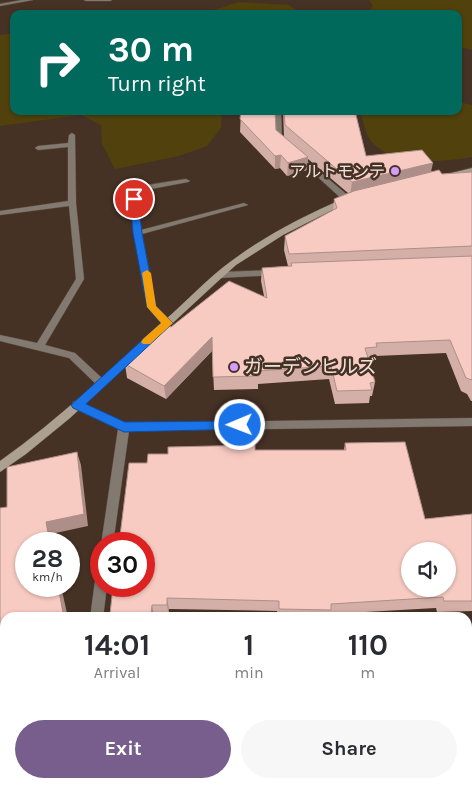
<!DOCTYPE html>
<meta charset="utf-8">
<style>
:root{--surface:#fff;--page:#f7f7f7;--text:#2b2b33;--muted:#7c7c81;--accent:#775e8d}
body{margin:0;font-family:Karla,"Noto Sans JP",sans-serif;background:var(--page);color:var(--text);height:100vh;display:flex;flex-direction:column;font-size:19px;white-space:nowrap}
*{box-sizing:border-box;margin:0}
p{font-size:16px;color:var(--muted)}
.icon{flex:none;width:28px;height:28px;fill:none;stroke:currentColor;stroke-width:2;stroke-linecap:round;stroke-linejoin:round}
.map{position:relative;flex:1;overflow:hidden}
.side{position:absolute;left:0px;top:612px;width:472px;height:176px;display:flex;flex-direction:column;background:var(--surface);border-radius:15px 15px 0 0;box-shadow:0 1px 4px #0004}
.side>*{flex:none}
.hud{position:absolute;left:10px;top:10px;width:452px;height:105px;border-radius:10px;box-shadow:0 1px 4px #0004;background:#00695c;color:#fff;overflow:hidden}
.tools{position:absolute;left:401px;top:542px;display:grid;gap:10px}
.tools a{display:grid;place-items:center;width:55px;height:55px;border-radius:50%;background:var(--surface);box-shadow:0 1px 4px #0004;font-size:25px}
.speed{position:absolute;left:15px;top:532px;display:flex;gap:10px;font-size:25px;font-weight:700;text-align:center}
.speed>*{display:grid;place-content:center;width:65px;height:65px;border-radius:50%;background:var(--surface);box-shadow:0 1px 4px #0004;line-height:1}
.speed small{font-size:12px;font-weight:400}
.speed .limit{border:8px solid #d22;background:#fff;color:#111}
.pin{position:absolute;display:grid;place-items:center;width:42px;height:42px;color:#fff;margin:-21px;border:2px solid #fff;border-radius:50%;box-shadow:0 1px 5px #0007}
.me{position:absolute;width:55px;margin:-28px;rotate:269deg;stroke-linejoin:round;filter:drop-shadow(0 0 4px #0008)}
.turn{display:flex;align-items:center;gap:18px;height:105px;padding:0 15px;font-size:22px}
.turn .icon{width:65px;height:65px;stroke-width:2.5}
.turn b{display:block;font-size:35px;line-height:42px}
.eta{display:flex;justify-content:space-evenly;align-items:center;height:85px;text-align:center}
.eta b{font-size:30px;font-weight:700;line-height:35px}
.button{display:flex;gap:10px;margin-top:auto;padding:10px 15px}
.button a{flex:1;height:58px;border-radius:30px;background:var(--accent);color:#fff;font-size:20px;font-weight:700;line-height:58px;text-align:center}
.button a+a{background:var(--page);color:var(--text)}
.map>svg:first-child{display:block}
.green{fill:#50410d}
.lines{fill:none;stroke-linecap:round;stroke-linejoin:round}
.service-casing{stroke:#614d42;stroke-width:1}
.minor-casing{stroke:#614d42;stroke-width:1}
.secondary-casing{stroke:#614d42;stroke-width:1}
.service{fill:#827a71;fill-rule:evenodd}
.minor{fill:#827a71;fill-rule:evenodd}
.secondary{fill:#aca091;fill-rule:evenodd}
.wall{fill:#d4afa7}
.shaded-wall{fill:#ad8e88}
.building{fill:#f7cbc2;stroke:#ad8e88;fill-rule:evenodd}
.route{fill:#1a73e8;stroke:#114b97}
.slow{fill:#f59e0b}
.poi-dot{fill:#d59cfb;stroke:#463125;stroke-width:2}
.labels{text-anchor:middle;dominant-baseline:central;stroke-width:5;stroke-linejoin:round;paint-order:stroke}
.far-poi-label{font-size:16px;fill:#f1e3db;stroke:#463125;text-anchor:end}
.poi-label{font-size:19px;fill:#f1e3db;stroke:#463125;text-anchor:start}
</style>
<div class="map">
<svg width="472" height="788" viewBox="0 0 472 788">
<rect width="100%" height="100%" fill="#463125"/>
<path class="green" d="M369,0H472V50L459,47V14H367L373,6Z
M238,2L289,5L302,14H203Z
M14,33V111H222L221,128L207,146L179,156L115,169L102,144L101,125L81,115L0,126V35Z
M459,102L472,105V157C443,162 392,167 371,141C365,134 363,120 360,111H459Z"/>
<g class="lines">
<g class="service-casing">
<path id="service" d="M72,133L75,135L76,203L84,279L45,345L75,353L104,380L106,383L104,386H98L69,358L0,341V335L37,343L76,279L69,206L0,215V211L68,201V147L38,150L35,148L38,146L68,143L69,135Z
M186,179L190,181L188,182L146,190L138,199L141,230L244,203L248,205L142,234L156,306L172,323L167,326L164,325L148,307L134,233L130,199L141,186Z"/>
</g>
<g class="minor-casing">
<path id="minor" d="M22,0H33L0,6V4Z
M84,0H112L110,1H86Z
M275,111H281L282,139L286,143L285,144H281L276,140Z
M296,155H300L351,198V202H345L296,157Z
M274,270L277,271V275L219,278L215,275L219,272Z
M77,401L125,423L472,418V426L129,431L113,544L101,545L118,429L73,408L72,405L73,402Z
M101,575V586H107L103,618H90L95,581L97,577Z
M468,648H472V662H468Z
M5,683V697L0,699V685Z
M81,784H97V788H81Z"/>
</g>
<g class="secondary-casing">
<path id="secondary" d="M472,168V172L442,178L439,176Z
M343,199H346L350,201L283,235L236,265L216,283L70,418L26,454L0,472V461C59,419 112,369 165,320C187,301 207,279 230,262C265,236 303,216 343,199Z"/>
</g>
<use href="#service" class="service"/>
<use href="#minor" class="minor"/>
<use href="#secondary" class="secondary"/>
</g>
<path class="wall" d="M241,111L276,130L284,136L283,111H355L366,156L442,174L472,172V401H471L467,394L461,391L446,353L375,356L374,361H369L375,382L372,396H370L369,403L335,404L329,379L258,384V389L214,390L212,351L166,399L127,378L125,364L171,327L264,296L261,281L262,268L288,266L284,250L285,236L333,211L334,199L348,193L308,159L307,170L287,176L280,168L275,169L240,132Z
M345,443L425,519L472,514V611L437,612L436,608L330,614L329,618H278L277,611L169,609V616L154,615V618H111L110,614L147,463L168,454L255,450H344Z"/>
<path class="shaded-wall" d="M281,155L280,168L275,169V156Z
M308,157L307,170L287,176L288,163Z
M433,163L430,176L350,195L352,182Z
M212,337V351L166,399L164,386Z
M77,452L81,465L88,526L51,534L53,544H50L46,522Z
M58,586H61L68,618H64Z
M167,598L169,609V616L167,605Z
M152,605L154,615V618H152L151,614Z
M5,626V639L0,640V628Z
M17,784H26V788H17Z"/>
<path class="building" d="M241,111H275L276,130L308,157L288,163L281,155L275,156L240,119Z
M284,111H355L366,156L422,150L433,163L352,182L285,125Z
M439,170L442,174L472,172V246L289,254L285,236L337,208L334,199L354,191Z
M472,256V380L466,378L450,340L376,343L377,347L365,348L375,382L370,383L372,390L337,391L331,366L258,371L259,376L213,377L212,337L164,386L125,364L167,325L171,327L229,281L267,298L262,268L292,266L291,263Z
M405,442L425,519L472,514V601H444L443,597L331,604V610L279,609V601L167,598V605H152L151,614H110L113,586H144V544H119L129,463H147L148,454H168V447L255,445V450H346L345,443ZM410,551H448V589H410Z
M77,452L84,514L46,522L50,544H26V586H58L64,618H5V626L0,628V508L7,507V467Z
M5,767V784H17V788H0V768Z
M120,784H371L372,788H120Z"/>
<path class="route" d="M134,196L138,199L142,233L156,306L173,323L86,404L125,422L240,421L244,422L246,425L244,429L124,432L73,408L71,405L161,323L147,307L133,233L130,199Z"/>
<path class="slow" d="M147,270L151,273L156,306L173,323L150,344H143L141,342L143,339L161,323L147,307L142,273Z"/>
<g class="poi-dot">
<circle cx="395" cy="171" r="5"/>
<circle cx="234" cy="367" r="5"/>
</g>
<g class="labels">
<g class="far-poi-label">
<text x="385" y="171">アルトモンテ</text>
</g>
<g class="poi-label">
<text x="244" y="367">ガーデンヒルズ</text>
</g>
</g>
</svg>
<div class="tools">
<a><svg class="icon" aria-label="sound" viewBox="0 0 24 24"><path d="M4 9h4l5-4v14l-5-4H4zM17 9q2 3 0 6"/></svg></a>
</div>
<div class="speed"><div>28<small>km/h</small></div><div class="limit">30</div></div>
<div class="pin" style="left:134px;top:199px;background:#d93025"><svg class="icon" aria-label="arrive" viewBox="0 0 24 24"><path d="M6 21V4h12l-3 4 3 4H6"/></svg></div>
<svg class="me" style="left:240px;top:425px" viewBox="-20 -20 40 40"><circle r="17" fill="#1a73e8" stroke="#fff" stroke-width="3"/><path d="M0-11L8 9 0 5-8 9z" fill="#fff"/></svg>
<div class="hud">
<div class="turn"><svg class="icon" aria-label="right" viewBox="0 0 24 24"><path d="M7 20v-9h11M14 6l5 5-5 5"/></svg><div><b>30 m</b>Turn right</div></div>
</div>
<section class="side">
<div class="eta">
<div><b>14:01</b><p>Arrival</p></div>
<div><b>1</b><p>min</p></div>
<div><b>110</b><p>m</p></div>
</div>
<div class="button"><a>Exit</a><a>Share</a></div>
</section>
</div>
